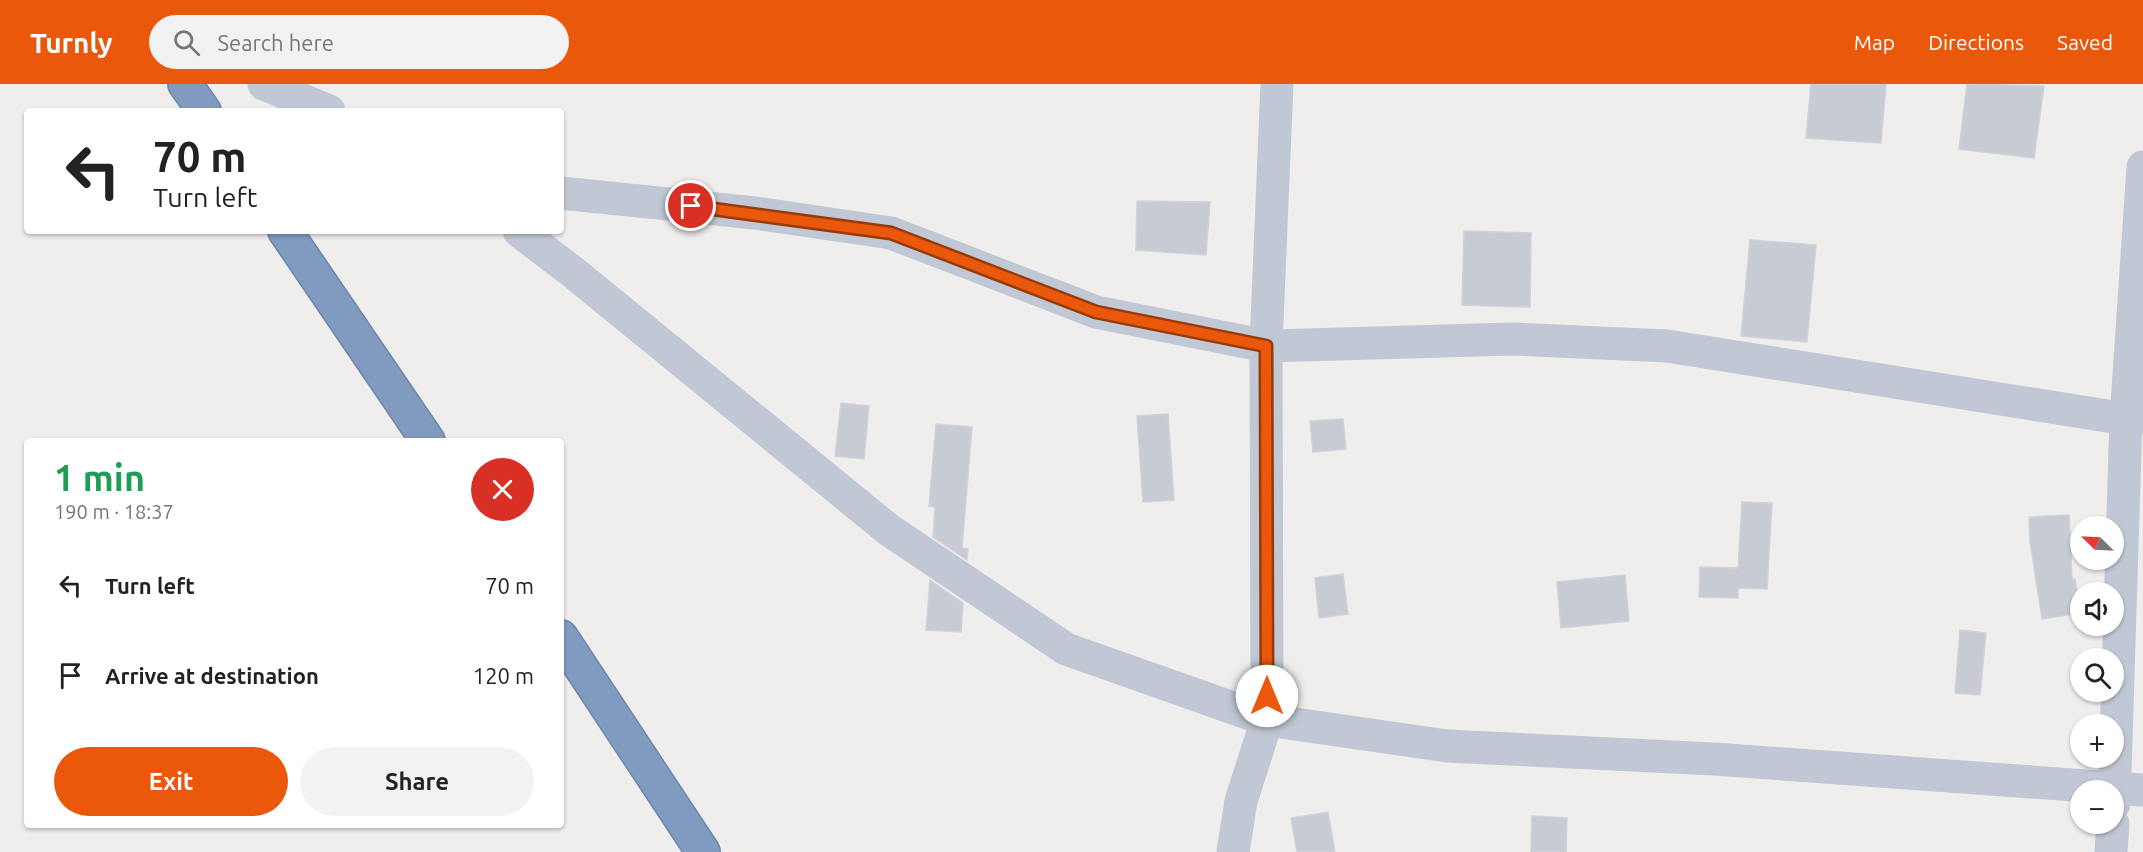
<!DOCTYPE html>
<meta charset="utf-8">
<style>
:root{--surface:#fff;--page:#f2f2f2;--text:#222;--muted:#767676;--accent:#ea580c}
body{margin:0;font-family:Ubuntu,sans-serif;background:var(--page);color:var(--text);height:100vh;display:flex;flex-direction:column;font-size:22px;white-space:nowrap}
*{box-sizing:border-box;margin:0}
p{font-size:20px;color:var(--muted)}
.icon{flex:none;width:33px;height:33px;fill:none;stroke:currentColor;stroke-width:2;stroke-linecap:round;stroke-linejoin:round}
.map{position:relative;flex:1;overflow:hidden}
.drawer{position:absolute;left:24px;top:354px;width:540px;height:390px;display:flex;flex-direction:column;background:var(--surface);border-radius:6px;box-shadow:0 2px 4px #0004}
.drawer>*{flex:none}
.guide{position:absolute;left:24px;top:24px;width:540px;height:126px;border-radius:6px;box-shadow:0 2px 4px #0004;background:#fff;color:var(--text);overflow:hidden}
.needle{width:39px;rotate:294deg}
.tools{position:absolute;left:2070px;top:432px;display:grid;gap:12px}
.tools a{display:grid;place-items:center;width:54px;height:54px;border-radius:50%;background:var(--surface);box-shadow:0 2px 4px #0004;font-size:30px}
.pin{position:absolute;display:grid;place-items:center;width:51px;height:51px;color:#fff;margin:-26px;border:3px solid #fff;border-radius:50%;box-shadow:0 2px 6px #0007}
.me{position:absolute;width:66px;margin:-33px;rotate:0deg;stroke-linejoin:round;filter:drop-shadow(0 0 4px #0008)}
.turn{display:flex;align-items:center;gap:21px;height:126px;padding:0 30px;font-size:27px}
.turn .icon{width:78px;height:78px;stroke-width:2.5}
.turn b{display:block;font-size:42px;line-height:51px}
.round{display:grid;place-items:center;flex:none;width:63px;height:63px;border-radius:32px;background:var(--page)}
.overview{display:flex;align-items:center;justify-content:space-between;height:102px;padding:0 30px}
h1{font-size:36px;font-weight:600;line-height:45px;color:#1e9e55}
.button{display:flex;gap:12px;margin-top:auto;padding:12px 30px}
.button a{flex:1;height:69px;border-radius:36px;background:var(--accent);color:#fff;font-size:24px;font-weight:600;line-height:69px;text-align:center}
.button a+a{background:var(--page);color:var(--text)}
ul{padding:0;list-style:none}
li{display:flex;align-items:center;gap:18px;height:90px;padding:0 30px}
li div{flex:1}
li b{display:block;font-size:22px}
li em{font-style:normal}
header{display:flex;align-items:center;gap:36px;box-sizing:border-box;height:84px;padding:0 30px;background:var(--accent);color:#fff}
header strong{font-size:28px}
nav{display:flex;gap:33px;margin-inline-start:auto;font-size:21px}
.search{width:420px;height:54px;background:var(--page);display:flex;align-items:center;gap:15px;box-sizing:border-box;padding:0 21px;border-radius:33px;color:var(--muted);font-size:22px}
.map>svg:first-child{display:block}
.building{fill:#c8cbd3;stroke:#d0d2d9;stroke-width:1.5}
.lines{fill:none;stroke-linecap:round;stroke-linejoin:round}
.highway-casing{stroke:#6c86ac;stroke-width:36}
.street{stroke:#bfc8d4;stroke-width:33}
.highway{stroke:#819bc0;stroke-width:33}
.route-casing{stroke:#983908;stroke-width:15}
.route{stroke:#ea580c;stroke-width:10}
</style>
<header>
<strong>Turnly</strong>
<div class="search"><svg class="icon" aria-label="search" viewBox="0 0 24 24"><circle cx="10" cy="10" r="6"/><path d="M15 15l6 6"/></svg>Search here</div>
<nav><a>Map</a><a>Directions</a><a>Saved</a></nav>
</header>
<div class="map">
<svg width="2143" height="768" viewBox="0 0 2143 768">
<rect width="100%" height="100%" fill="#f0eded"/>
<path class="building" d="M1811,0H1886L1881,59L1806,54Z
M1967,0L2044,2L2034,74L1959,65Z
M1137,117L1210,118L1206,171L1136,166Z
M1464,147L1531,149L1530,223L1462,221Z
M1750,156L1816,161L1807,258L1741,252Z
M841,319L869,322L864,375L835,372Z
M1168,330L1174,416L1143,418L1137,332Z
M1343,335L1346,365L1313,368L1310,337Z
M936,340L972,343L962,464L968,465L967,476L933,453L935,423L929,422Z
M1742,418L1772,419L1767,505L1738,504V514L1699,513L1700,483L1738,484V486Z
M2069,431L2072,495H2075L2080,529L2042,535L2030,457L2029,433Z
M1343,490L1348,530L1319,534L1315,494Z
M1625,491L1629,537L1561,544L1557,498Z
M930,496L963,519L961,548L926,546Z
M1960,546L1986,549L1980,611L1955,609Z
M1328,728L1335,768H1297L1291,734Z
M1532,732L1567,734L1566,768H1531Z"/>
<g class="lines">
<g class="highway-casing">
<path id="highway" d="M185,0L204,27
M285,147L428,357
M561,553L703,768"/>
</g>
<path class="street" d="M264,0L329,27
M561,109L755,129L891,149L1096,228L1266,262L1513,255L1667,262L2126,335L2143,334
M519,147L574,189L889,446L1066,565L1267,636L1447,662L1714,675L2143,706
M2114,720L2126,335L2143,83
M1233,768L1241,717L1267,636L1266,262L1277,0
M2111,768L2113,740"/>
<use href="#highway" class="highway"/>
</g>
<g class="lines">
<g class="route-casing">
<path id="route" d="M691,122L891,149L1096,228L1266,262L1267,612"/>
</g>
<use href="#route" class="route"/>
</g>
</svg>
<div class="tools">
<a><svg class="needle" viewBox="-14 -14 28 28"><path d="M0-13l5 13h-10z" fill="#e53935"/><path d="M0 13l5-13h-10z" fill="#767676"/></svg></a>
<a><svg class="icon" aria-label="sound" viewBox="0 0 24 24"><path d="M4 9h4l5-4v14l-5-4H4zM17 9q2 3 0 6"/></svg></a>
<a><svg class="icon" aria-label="search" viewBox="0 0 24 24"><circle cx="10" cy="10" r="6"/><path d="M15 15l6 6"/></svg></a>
<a>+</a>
<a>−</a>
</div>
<div class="pin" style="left:691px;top:122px;background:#d93025"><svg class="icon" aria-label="arrive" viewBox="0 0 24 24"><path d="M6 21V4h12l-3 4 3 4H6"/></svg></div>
<svg class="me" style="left:1267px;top:612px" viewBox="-20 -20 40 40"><circle r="19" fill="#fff"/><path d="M0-13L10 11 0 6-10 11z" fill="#ea580c"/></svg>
<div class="guide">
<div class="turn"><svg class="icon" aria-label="left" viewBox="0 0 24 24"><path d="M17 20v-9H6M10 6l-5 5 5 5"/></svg><div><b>70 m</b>Turn left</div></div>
</div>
<section class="drawer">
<div class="overview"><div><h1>1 min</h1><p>190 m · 18:37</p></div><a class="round" style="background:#d93025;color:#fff"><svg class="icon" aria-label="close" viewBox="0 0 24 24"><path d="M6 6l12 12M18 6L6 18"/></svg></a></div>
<ul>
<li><svg class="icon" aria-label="left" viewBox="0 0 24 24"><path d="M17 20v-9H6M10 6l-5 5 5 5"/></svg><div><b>Turn left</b></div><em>70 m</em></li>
<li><svg class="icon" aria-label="arrive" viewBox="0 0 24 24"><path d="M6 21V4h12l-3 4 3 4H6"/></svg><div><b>Arrive at destination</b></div><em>120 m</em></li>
</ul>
<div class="button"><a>Exit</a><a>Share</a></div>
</section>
</div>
